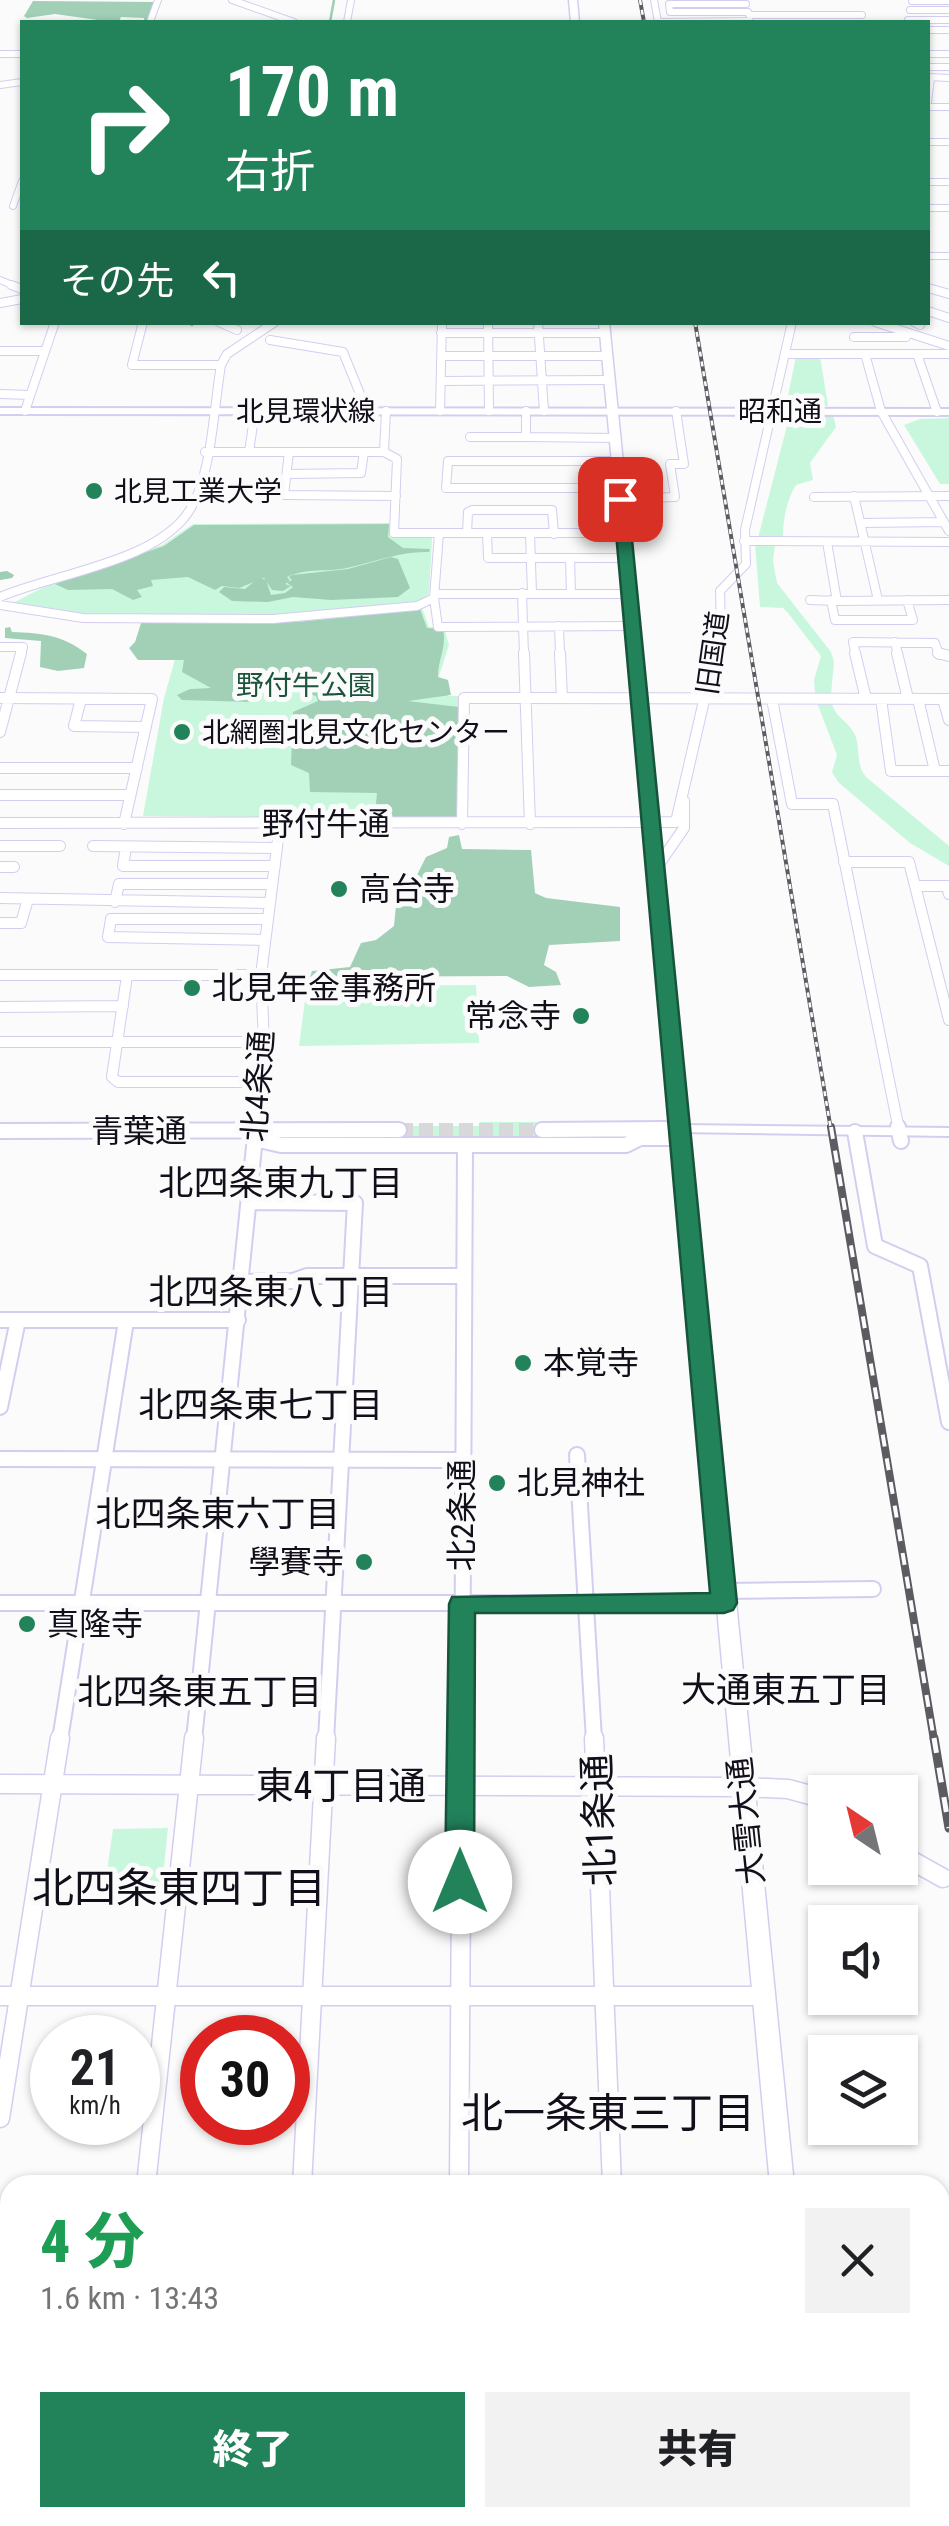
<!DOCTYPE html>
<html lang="ja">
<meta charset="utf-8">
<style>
:root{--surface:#fff;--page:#f2f2f2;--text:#202124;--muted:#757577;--accent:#22835b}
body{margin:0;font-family:"Roboto Condensed","Noto Sans JP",sans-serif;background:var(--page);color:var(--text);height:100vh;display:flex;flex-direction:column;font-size:38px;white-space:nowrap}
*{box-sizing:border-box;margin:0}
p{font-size:32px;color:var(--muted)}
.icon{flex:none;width:55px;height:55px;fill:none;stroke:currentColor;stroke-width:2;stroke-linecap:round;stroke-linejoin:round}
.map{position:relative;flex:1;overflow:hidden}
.panel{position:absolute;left:0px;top:2175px;width:950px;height:352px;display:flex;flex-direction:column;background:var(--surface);border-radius:30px 30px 0 0;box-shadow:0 2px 8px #0004}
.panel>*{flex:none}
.hud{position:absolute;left:20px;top:20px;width:910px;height:305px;border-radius:0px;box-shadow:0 2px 8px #0004;background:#22835b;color:#fff;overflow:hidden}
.needle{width:65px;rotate:325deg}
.tools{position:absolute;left:808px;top:1775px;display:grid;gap:20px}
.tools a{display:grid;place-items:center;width:110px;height:110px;border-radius:0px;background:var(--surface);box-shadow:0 2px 8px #0004;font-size:50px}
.speed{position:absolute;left:30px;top:2015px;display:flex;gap:20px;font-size:50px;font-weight:700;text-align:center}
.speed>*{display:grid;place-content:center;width:130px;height:130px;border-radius:50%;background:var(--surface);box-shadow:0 2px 8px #0004;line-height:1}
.speed small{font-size:25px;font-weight:400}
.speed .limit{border:15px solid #d22;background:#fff;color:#111}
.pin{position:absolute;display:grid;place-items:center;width:85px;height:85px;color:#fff;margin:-42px;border-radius:20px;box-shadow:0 5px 15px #0006}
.me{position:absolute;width:110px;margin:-55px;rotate:0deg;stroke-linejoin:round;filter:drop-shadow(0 0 8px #0008)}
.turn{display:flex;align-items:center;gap:35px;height:210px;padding:0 40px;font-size:45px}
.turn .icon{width:130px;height:130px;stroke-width:2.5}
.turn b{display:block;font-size:70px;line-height:85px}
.then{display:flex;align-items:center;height:95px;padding:0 40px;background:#0003;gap:20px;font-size:38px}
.round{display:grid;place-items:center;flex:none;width:105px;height:105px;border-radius:0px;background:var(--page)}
.head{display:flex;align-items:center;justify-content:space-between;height:170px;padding:0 40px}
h1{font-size:60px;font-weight:800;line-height:75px;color:#1e9e55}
.action{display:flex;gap:20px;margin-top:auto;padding:20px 40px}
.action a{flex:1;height:115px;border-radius:0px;background:var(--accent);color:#fff;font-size:40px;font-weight:800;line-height:115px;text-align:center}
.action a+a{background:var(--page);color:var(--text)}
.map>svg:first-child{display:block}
.green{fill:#c9f7de}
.forest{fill:#a1d0b7}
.water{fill:#9fceb5}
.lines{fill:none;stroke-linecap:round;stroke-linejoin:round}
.stream{stroke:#9fceb5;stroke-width:2.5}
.river{fill:#9fceb5;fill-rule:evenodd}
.minor-tunnel{stroke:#d8d7d9;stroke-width:14;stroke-dasharray:14 6;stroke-linecap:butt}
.minor-far4-casing{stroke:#d5cdf0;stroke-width:8}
.minor-far3-casing{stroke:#d5cdf0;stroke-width:10}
.minor-far2-casing{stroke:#d5cdf0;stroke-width:12}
.minor-far1-casing{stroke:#d5cdf0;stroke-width:18}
.minor-casing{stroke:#d5cdf0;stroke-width:21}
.major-casing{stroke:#d5cdf0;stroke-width:4}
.highway-casing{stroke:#d5cdf0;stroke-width:3}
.minor-far4{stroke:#fff;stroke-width:6}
.minor-far3{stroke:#fff;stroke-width:8}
.minor-far2{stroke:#fff;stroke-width:10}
.minor-far1{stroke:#fff;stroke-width:14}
.minor{stroke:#fff;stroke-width:18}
.major{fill:#fff;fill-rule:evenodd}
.highway{fill:#fff;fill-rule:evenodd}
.rail-far2-casing{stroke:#5d5a62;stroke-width:4}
.rail-far1-casing{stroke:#5d5a62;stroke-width:8}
.rail-casing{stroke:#5d5a62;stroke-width:9}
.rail-far2{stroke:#fbfbfb;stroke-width:2.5;stroke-dasharray:5;stroke-linecap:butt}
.rail-far1{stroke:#fbfbfb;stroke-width:4;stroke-dasharray:12;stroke-linecap:butt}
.rail{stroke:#fbfbfb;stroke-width:5;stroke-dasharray:15;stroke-linecap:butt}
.route{fill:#22835b;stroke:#16553b;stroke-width:2.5}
.poi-dot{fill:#22835b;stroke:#fbfbfb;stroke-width:4}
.labels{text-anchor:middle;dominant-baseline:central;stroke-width:10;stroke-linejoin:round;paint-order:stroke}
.far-street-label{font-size:28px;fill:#120e1a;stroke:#fbfbfb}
.far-poi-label{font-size:28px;fill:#120e1a;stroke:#fbfbfb;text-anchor:start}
.far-park-label{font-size:28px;fill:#1b543b;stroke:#fbfbfb}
.street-label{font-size:32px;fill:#120e1a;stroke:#fbfbfb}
.poi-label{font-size:32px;fill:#120e1a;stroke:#fbfbfb;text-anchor:start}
.neighbourhood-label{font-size:35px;fill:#120e1a;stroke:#fbfbfb}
.near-street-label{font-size:38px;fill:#120e1a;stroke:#fbfbfb}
.near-neighbourhood-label{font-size:42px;fill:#120e1a;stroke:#fbfbfb}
</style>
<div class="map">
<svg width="949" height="2526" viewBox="0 0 949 2526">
<rect width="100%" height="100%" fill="#fbfbfb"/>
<path class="green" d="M796,356H820L828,406H786Z
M790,414H833L836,427L810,463L813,480L796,485C786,501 783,520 783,538H758Z
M949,418V484H940L904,425L920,419Z
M390,523V537L432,538L429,594L416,604L422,608L429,627L444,628L449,645L439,676L448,696H461L459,819L143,816L164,698L187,617L92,615L11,604L52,583L162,545L193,524Z
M755,544H775L773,561L777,583L831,652L834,662L831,694H815L814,680L821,656L788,613L783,608L760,607Z
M816,700H831C834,718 848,720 855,735C861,749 855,764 866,777L949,846V866L910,843L838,782L832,772L837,755Z
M476,985L479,1043L299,1046L306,993L320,986Z
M480,1122H541V1136H454L453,1142H398L399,1126H479Z
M168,1828L162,1885H105L113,1829Z"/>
<path class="forest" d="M33,1L154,2L148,21H144V18L121,17L119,21H105L55,14L27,18L24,16Z
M389,524L388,537L403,548L430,549L429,552C402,551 377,561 351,567C329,573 308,567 287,577L290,581L285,584L291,586L283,591L272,590L264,578L239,588L222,586L215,590L188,577L151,580L153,586L137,590L142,597L133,600L112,589L68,590L55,584L164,546L194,525Z
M420,609L427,628L443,629C447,648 438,658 438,677L448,680L451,695L408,701L459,707L457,818L309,817L375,813L377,793L310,792L309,773L291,765L293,712L318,701L316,696L276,684L250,696L253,702L182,700L177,695L190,689L211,688L182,672L184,660H138L129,648L135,642L142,620L298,622Z
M10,627L12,632C42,633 63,635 87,654L84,668L58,671L40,667L41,641L5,638V628Z
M459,835L462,849L531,850L535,893L546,898L620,907V941L549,945L544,965L556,972L561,985L529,987L507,976L310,977L312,971L350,967L361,943L376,940L394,926L399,875H417L426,857L447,848L449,837Z"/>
<path class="water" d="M391,557L398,559L410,588L398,597L331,600L293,597L268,602L232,601L219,592L224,587L245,589L259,578L266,580L271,595L285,593L293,587L287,583L292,580L289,577L292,575L348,569Z"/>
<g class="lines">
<path class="stream" d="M330,22L334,0
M187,322L192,325"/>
<path class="river" d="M7,571L14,575L12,578L0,580V572Z"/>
<path class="minor-tunnel" d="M399,1130H542"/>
<g class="minor-far4-casing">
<path id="minor-far4" d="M232,0L294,22
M654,0L658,22
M912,1H949
M746,4H669L670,12H748
M910,10H949
M749,15H862
M908,20H949
M150,22L158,0
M347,22L351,0
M658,22L750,21
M928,30H949
M0,54H22
M928,54H949
M928,67H949
M928,77L949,78
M0,85L22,82
M928,102L931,78
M928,107H949
M928,142H949
M928,182H949
M13,206L22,181
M928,208H949
M928,256H949
M0,280L17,287"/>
</g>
<g class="minor-far3-casing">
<path id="minor-far3" d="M11,285L22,289
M928,288L949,294
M0,303L22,299
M928,311L949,318
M143,322L132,365H221
M219,322L237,330
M488,322L489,411
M538,322L544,411
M875,322L949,346
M914,322L920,325
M441,333H605
M854,337H906
M270,340L343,352L367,411
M0,351H45
M786,354H949
M865,354L881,411L949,531
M917,354L937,412
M442,356H607
M441,381L610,380
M0,394L30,395
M25,411L55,322
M440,411L442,322
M470,437H526V411
M526,437L615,438
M205,452H384L397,459L394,533H624
M249,452L255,411
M289,452L284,495L396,496
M384,452L386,411
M617,461H448L446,488H619
M287,474L361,473L364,452
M854,496L878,600
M814,497L949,496
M620,499L675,497L670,464H684L676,411
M861,523L944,522
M439,533L434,598L438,627L633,626
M467,533L468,512L473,510H552L554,534
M487,533L488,558H626
M530,533L532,593
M744,541L949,542
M827,542L837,601L949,600
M570,558L571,594
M522,593L524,655
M435,594H629
M0,597C55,573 160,562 191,508C212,472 214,406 221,365L227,354L275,322
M810,600L837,601
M831,600L835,620H913L907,600
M0,605L83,618L273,619L417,606L434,598
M559,626L560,655
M895,642L898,655
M0,647H23L21,655
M714,655L721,625L720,591L746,564L745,530L792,322
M856,655L853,642L935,643L939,655"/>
</g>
<g class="minor-far2-casing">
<path id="minor-far2" d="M524,653L530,824
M560,653L562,698
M855,653L866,699
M897,653L908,699
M938,653L949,656
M0,698L152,699L124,824
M81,699L74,726L146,727
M772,699L792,804H833L899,1130
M881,699L891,771H949
M918,699L935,771
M943,699L949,720
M0,732L21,653
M0,768H137
M0,795H130
M0,823L676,822L715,653
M462,824L464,698L949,699
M0,846H60
M93,846L277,848
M126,847L123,866H275
M844,862H909L949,1020
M0,867H14
M657,867L684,828V801
M917,886H947L949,894
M0,898L269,903
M115,902L119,884H272
M0,923H21L28,899
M265,940L108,937L111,919H267
M0,975H261
M127,976L112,1077L118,1082H260
M0,1007L123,1006
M0,1042H264
M256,1130L264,1042L261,975L280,823
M587,1130L665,1129"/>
</g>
<g class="minor-far1-casing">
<path id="minor-far1" d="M898,1127L901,1141
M542,1130L665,1129
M0,1131L399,1130
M855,1132L875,1246L920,1266L949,1422
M634,1138H681
M255,1139L281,1145H626L640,1138
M249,1202L355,1203L326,1740
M241,1282L293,1281L307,1276H462
M0,1320H238
M0,1407L18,1320
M577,1455L594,1740
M0,1459L461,1460
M723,1591L873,1589
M0,1603H724
M60,1740L126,1321
M194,1740L256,1127
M462,1740L465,1146"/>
</g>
<g class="minor-casing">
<path id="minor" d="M594,1738L612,2185
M0,1784L743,1787L788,1789L825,1799
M900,1854L943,1878
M0,1996H764
M0,2118L60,1738
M146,2185L194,1738
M302,2185L326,1738
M459,2185L462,1738
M0,2240H10
M454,2518V2526
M626,2518V2526
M0,2526H110
M281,2526L282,2518"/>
</g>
<g class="major-casing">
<path id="major" d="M0,408L949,409V415L0,414Z
M680,1125L949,1128V1136L675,1132L673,1129L675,1126Z"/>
</g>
<g class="highway-casing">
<path id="highway" d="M569,0H577L579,22H571Z
M599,322H609L794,2185H770Z
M800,2518H827L829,2526H801Z"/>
</g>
<use href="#minor-far4" class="minor-far4"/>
<use href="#minor-far3" class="minor-far3"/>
<use href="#minor-far2" class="minor-far2"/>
<use href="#minor-far1" class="minor-far1"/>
<use href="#minor" class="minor"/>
<use href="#major" class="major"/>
<use href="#highway" class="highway"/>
<g class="rail-far2-casing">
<path id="rail-far2" d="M640,0L644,22
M695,322L831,1130"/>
</g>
<g class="rail-far1-casing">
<path id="rail-far1" d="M831,1127L934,1740"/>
</g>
<g class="rail-casing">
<path id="rail" d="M934,1738L949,1828"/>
</g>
<use href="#rail-far2" class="rail-far2"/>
<use href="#rail-far1" class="rail-far1"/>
<use href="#rail" class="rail"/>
</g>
<path class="route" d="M620,494L628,499L737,1603L733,1610L724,1613H475L474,1882L470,1890L460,1894L450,1890L445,1882L449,1604L452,1597L710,1593L613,499Z"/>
<g class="poi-dot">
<circle cx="94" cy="491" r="10"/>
<circle cx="182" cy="732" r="10"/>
<circle cx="339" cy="889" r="10"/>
<circle cx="192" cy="988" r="10"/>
<circle cx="581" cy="1016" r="10"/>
<circle cx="523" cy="1363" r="10"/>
<circle cx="497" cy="1483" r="10"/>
<circle cx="364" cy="1562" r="10"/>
<circle cx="27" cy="1624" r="10"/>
</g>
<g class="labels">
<g class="far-street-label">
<text x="306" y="411">北見環状線</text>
<text x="780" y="411">昭和通</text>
<text transform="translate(713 653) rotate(-82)">旧国道</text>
</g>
<g class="far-poi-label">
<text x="114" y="491">北見工業大学</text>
<text x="202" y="732">北網圏北見文化センター</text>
</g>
<g class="far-park-label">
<text x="306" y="685">野付牛公園</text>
</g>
<g class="street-label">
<text x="326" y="824">野付牛通</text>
<text transform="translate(258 1086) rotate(-86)">北4条通</text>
<text x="139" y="1131">青葉通</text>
<text transform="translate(462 1515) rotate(-90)">北2条通</text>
<text transform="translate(746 1821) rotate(-96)">大雪大通</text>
</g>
<g class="poi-label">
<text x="359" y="889">高台寺</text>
<text x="212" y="988">北見年金事務所</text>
<text x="561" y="1016" text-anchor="end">常念寺</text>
<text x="543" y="1363">本覚寺</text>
<text x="517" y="1483">北見神社</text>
<text x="344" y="1562" text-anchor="end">學賽寺</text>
<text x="47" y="1624">真隆寺</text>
</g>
<g class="neighbourhood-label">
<text x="281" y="1183">北四条東九丁目</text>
<text x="271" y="1292">北四条東八丁目</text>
<text x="261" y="1405">北四条東七丁目</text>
<text x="218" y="1514">北四条東六丁目</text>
<text x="786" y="1690">大通東五丁目</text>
<text x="200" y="1692">北四条東五丁目</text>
</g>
<g class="near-street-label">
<text x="341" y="1786">東4丁目通</text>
<text transform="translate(599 1820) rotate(-92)">北1条通</text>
</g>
<g class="near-neighbourhood-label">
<text x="179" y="1888">北四条東四丁目</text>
<text x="608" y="2113">北一条東三丁目</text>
</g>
</g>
</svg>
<div class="tools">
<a><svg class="needle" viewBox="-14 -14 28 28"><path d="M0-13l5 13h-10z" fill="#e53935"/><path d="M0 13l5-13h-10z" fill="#757577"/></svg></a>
<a><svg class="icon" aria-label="sound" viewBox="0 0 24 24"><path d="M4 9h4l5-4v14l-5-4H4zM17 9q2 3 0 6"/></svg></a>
<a><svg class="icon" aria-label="layers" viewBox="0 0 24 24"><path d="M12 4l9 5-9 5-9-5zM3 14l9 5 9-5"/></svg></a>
</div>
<div class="speed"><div>21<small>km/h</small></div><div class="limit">30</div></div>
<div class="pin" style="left:620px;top:499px;background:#d93025"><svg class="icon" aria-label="arrive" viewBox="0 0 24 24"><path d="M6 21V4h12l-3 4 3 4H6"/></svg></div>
<svg class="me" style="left:460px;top:1882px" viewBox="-20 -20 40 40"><circle r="19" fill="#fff"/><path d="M0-13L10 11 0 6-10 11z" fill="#22835b"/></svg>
<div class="hud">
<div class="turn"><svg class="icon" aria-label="right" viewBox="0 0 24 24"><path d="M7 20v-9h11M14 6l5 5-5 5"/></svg><div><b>170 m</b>右折</div></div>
<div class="then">その先<svg class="icon" aria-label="left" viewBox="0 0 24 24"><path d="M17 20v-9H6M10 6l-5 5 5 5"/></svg></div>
</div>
<section class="panel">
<div class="head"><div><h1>4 分</h1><p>1.6 km · 13:43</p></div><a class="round"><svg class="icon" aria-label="close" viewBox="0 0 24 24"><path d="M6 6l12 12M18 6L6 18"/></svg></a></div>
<div class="action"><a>終了</a><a>共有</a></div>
</section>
</div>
